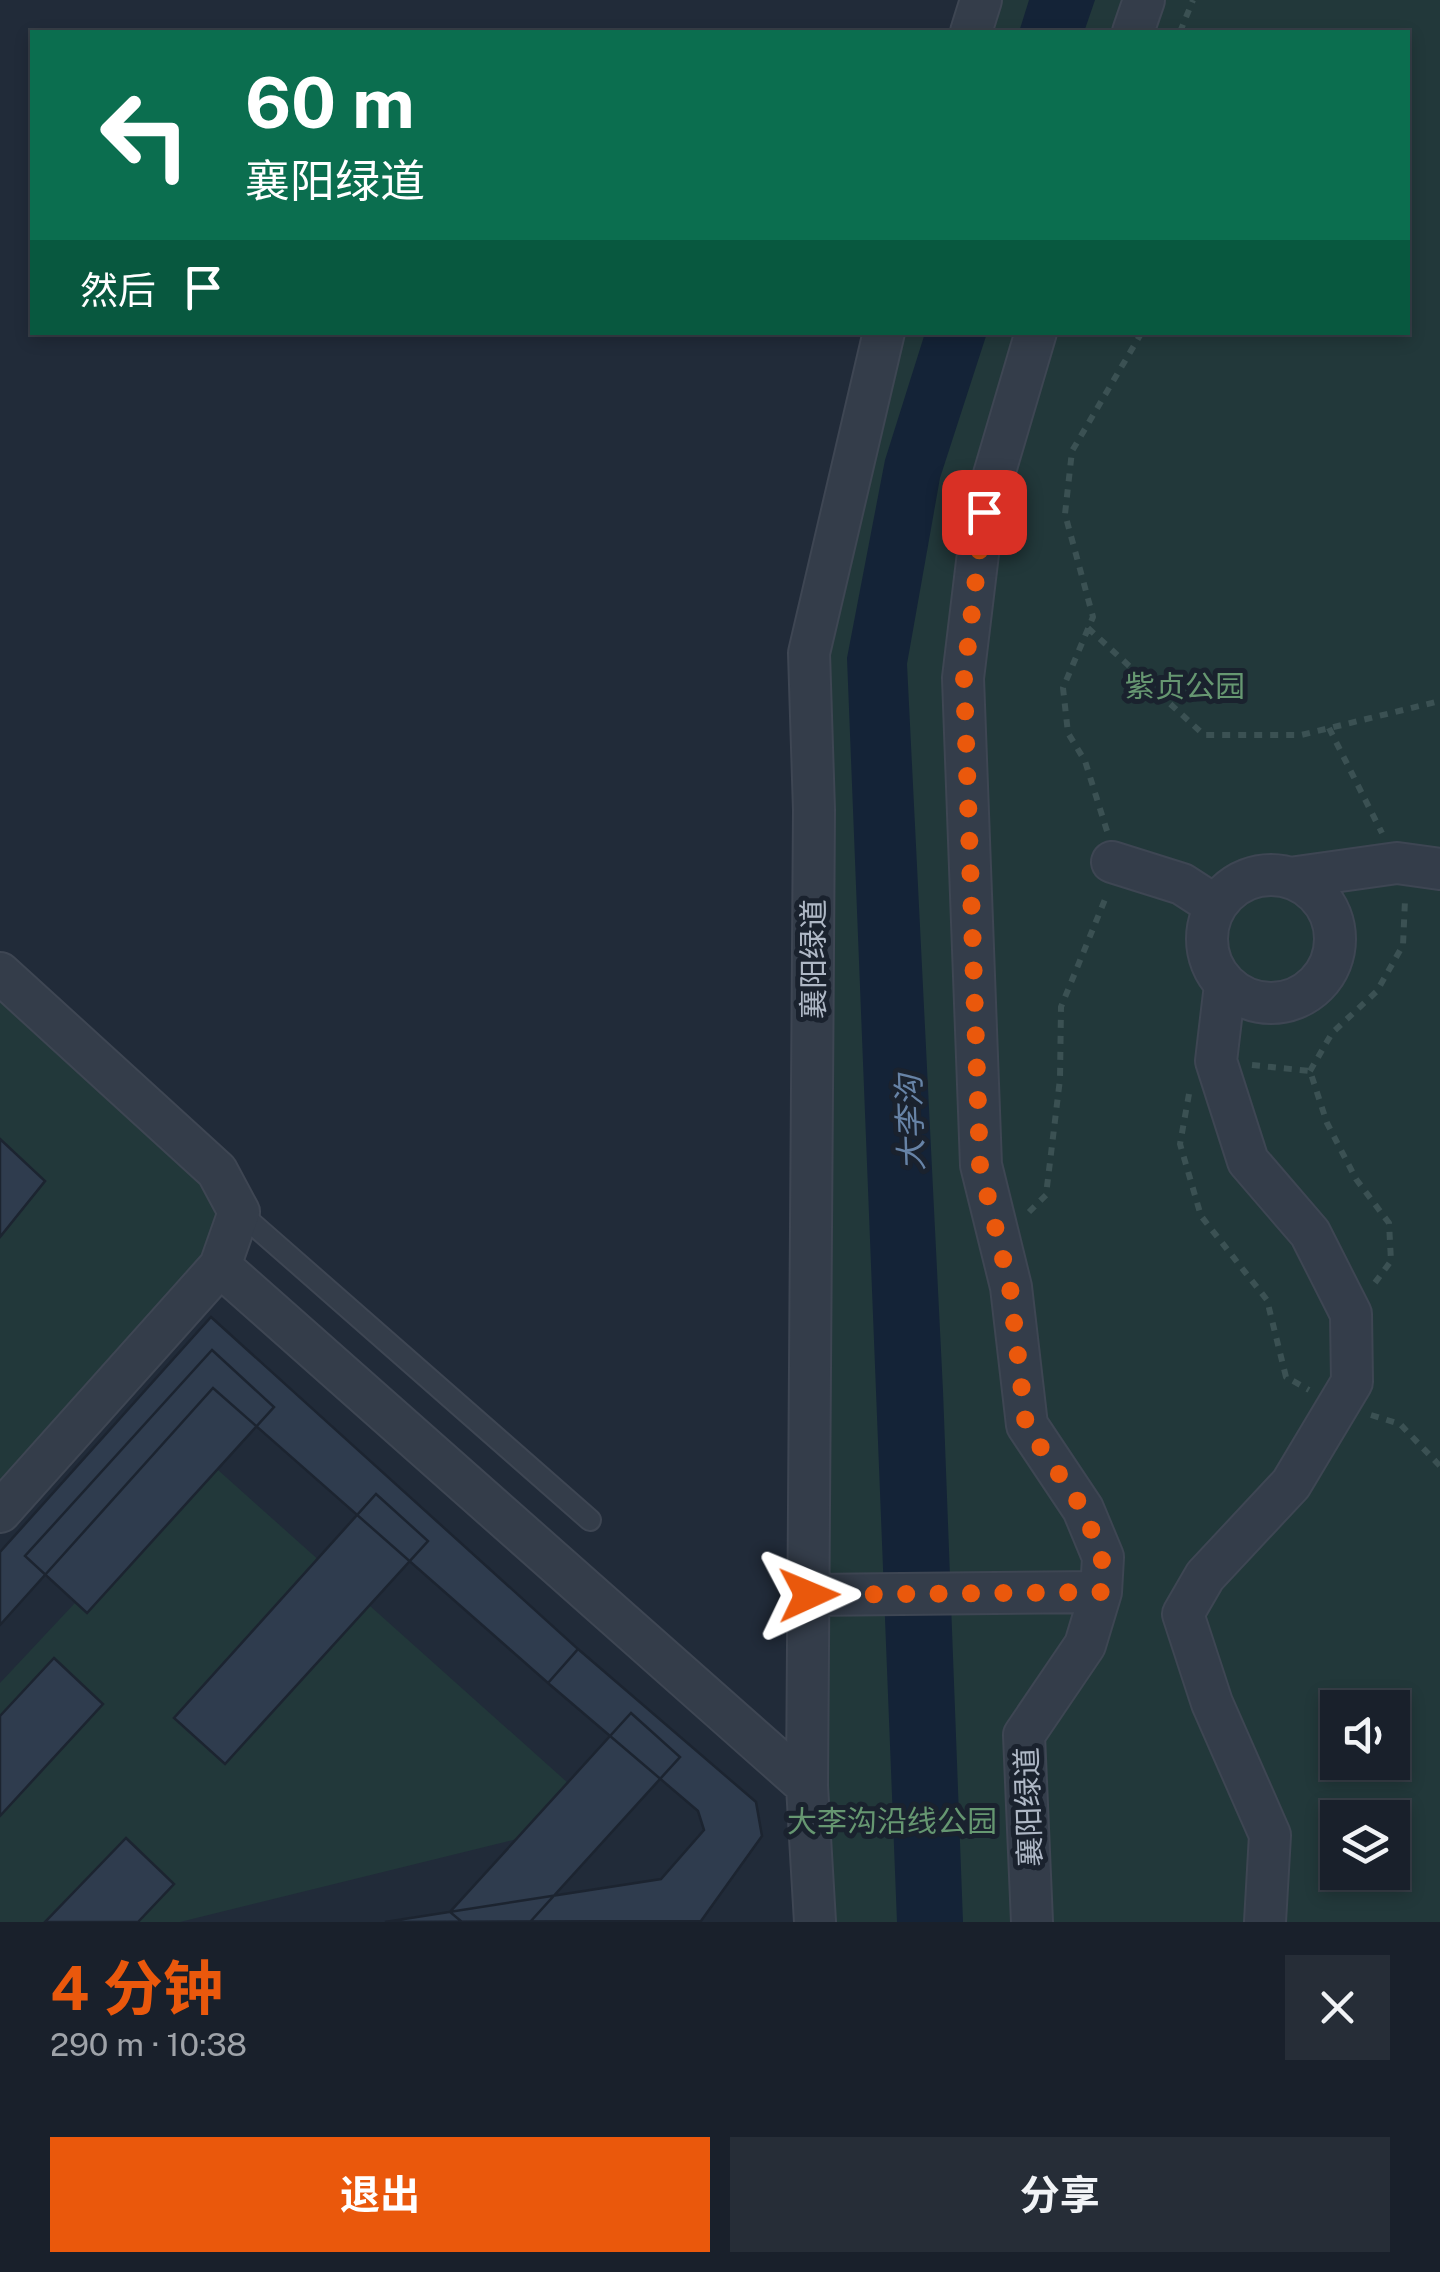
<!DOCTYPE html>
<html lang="zh">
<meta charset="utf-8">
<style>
:root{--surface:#19202b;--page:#262d37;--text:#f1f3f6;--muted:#9fa3a9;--line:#373e47;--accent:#ea580c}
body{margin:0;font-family:"Public Sans","Noto Sans SC",sans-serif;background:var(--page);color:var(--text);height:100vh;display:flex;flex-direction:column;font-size:38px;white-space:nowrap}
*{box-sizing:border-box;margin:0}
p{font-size:32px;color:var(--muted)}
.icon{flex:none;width:55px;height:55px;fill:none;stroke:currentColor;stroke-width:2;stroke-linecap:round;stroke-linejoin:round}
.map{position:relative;height:1922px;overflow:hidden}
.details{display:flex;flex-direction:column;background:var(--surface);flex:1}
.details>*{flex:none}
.banner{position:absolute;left:30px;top:30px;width:1380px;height:305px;border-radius:0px;box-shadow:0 5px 15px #0003,0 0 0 2px var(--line);background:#0b6e4f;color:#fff;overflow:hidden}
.controls{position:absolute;left:1320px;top:1690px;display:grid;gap:20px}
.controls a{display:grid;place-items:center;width:90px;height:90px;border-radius:0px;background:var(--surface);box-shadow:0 5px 15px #0003,0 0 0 2px var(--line);font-size:50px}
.pin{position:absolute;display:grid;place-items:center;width:85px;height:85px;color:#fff;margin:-42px;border-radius:20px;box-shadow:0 5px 15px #0006}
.me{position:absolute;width:110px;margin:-55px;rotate:89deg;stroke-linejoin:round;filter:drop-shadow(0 0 8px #0008)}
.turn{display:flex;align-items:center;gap:35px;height:210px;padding:0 50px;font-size:45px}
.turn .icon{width:130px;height:130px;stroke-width:2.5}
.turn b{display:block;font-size:70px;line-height:85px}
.then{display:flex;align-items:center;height:95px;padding:0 50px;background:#0003;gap:20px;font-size:38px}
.round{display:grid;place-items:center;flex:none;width:105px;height:105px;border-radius:0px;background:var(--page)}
.summary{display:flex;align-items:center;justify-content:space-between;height:170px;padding:0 50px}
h1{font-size:60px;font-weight:700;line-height:75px;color:var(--accent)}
.primary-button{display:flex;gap:20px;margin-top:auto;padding:20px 50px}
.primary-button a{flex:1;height:115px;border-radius:0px;background:var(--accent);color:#fff;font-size:40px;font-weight:700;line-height:115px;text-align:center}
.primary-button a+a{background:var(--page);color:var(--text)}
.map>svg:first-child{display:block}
.green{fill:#22383a;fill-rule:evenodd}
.water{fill:#142337}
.building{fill:#2f3c4e;stroke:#1c2430;stroke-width:2.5}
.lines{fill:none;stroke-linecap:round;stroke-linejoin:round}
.lane-casing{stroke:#3e4653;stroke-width:24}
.street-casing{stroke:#3e4653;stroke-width:44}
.path{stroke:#3b5153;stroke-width:6;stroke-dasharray:8 8;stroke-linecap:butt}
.lane{stroke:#343d4a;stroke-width:20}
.street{stroke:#343d4a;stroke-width:40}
.route{stroke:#ea580c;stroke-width:18;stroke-dasharray:0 32.4}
.labels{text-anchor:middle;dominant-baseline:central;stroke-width:10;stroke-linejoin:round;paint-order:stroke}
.park-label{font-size:30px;fill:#669771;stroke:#1a222e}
.street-label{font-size:30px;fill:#afb8c6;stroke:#1a222e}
.water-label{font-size:32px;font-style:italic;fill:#6783a6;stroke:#1a222e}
</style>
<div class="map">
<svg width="1440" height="1922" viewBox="0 0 1440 1922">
<rect width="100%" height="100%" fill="#212b39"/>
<path class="green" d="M981,0H1440V1922H815L809,653L884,333L1408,332V32H971ZM1338,1708H1392V1762H1338ZM1338,1818H1392V1872H1338Z
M0,973L239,1212L0,1512Z
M208,1461L606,1817L180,1922H0V1683Z"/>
<path class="water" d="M1029,0H1095L1084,32H1019Z
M925,333H987L940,478L907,664L943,1391L963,1922H897L847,658L885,460Z"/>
<path class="building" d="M0,1139L45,1181L0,1237Z
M211,1317L578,1649L548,1683L213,1388L0,1625V1552Z
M212,1350L274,1407L87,1613L25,1556Z
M376,1494L428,1541L225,1764L174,1718Z
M578,1649L756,1802L762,1836L701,1921L385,1922L661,1879L704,1830L698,1811L548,1683Z
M54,1658L103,1704L0,1816V1716Z
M631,1713L680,1757L530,1922H462L450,1912Z
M126,1838L174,1884L138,1922H45Z"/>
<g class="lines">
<g class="lane-casing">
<path id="lane" d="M239,1212L590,1520"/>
</g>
<g class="street-casing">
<path id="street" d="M971,32L981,0
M1133,32L1144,0
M1112,862L1182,884L1216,906
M1207 939a64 64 0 1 1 128 0a64 64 0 1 1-128 0Z
M1290,878L1397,863L1440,869
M0,973L217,1171L239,1212L220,1266L0,1512
M1225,985L1216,1061L1248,1161L1310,1233L1351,1314L1352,1382L1291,1484L1205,1576L1183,1614L1212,1703L1270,1835L1265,1922
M220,1266L807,1786
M809,1595L1101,1592
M815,1922L807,1786L814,810L809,653L884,332
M1032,1922L1024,1735L1085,1645L1101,1592L1103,1557L1083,1509L1027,1425L1011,1287L981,1165L963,678L983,512L1036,332"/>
</g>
<path class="path" d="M1180,32L1193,0
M1088,628L1204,735H1301L1440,701
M1329,728L1382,833
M1107,831L1085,761L1068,733L1063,688L1093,617L1065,514L1072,451L1142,332
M1252,1065L1310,1071L1327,1123L1356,1179L1389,1223L1391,1261L1374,1284
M1310,1071L1332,1033L1377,991L1403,945L1405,900
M1189,1094L1180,1144L1201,1216L1267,1300L1286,1377L1309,1390
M1029,1212L1046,1195L1060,1079L1061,1007L1106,897
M1371,1415L1400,1424L1440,1466"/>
<use href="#lane" class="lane"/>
<use href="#street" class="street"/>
</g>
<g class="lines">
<path class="route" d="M809,1595L1101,1592L1102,1557L1083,1509L1026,1426L1010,1287L980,1165L964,678L984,512"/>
</g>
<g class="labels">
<g class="park-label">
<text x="1185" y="686">紫贞公园</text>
<text x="892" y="1821">大李沟沿线公园</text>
</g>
<g class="street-label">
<text transform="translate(813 959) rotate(-90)">襄阳绿道</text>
<text transform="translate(1028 1807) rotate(-92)">襄阳绿道</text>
</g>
<g class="water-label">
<text transform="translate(910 1123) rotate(-92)">大李沟</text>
</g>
</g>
</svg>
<div class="controls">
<a><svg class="icon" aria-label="sound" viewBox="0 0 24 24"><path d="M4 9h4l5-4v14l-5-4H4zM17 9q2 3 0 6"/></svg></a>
<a><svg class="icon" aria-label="layers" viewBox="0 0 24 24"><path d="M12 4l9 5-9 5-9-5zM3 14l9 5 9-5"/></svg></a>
</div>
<div class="pin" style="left:984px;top:512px;background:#d93025"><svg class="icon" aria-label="arrive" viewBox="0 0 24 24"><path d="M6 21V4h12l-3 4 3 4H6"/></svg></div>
<svg class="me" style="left:809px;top:1595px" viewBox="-20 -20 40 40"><path d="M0-17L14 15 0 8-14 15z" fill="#ea580c" stroke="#fff" stroke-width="4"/></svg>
<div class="banner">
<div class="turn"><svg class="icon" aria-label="left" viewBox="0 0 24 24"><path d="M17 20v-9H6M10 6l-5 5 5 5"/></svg><div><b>60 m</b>襄阳绿道</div></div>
<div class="then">然后<svg class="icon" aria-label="arrive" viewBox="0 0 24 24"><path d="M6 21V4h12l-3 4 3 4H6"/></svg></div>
</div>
</div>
<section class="details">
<div class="summary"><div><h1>4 分钟</h1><p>290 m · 10:38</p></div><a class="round"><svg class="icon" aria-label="close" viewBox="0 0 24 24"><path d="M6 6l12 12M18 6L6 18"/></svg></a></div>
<div class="primary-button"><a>退出</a><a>分享</a></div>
</section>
